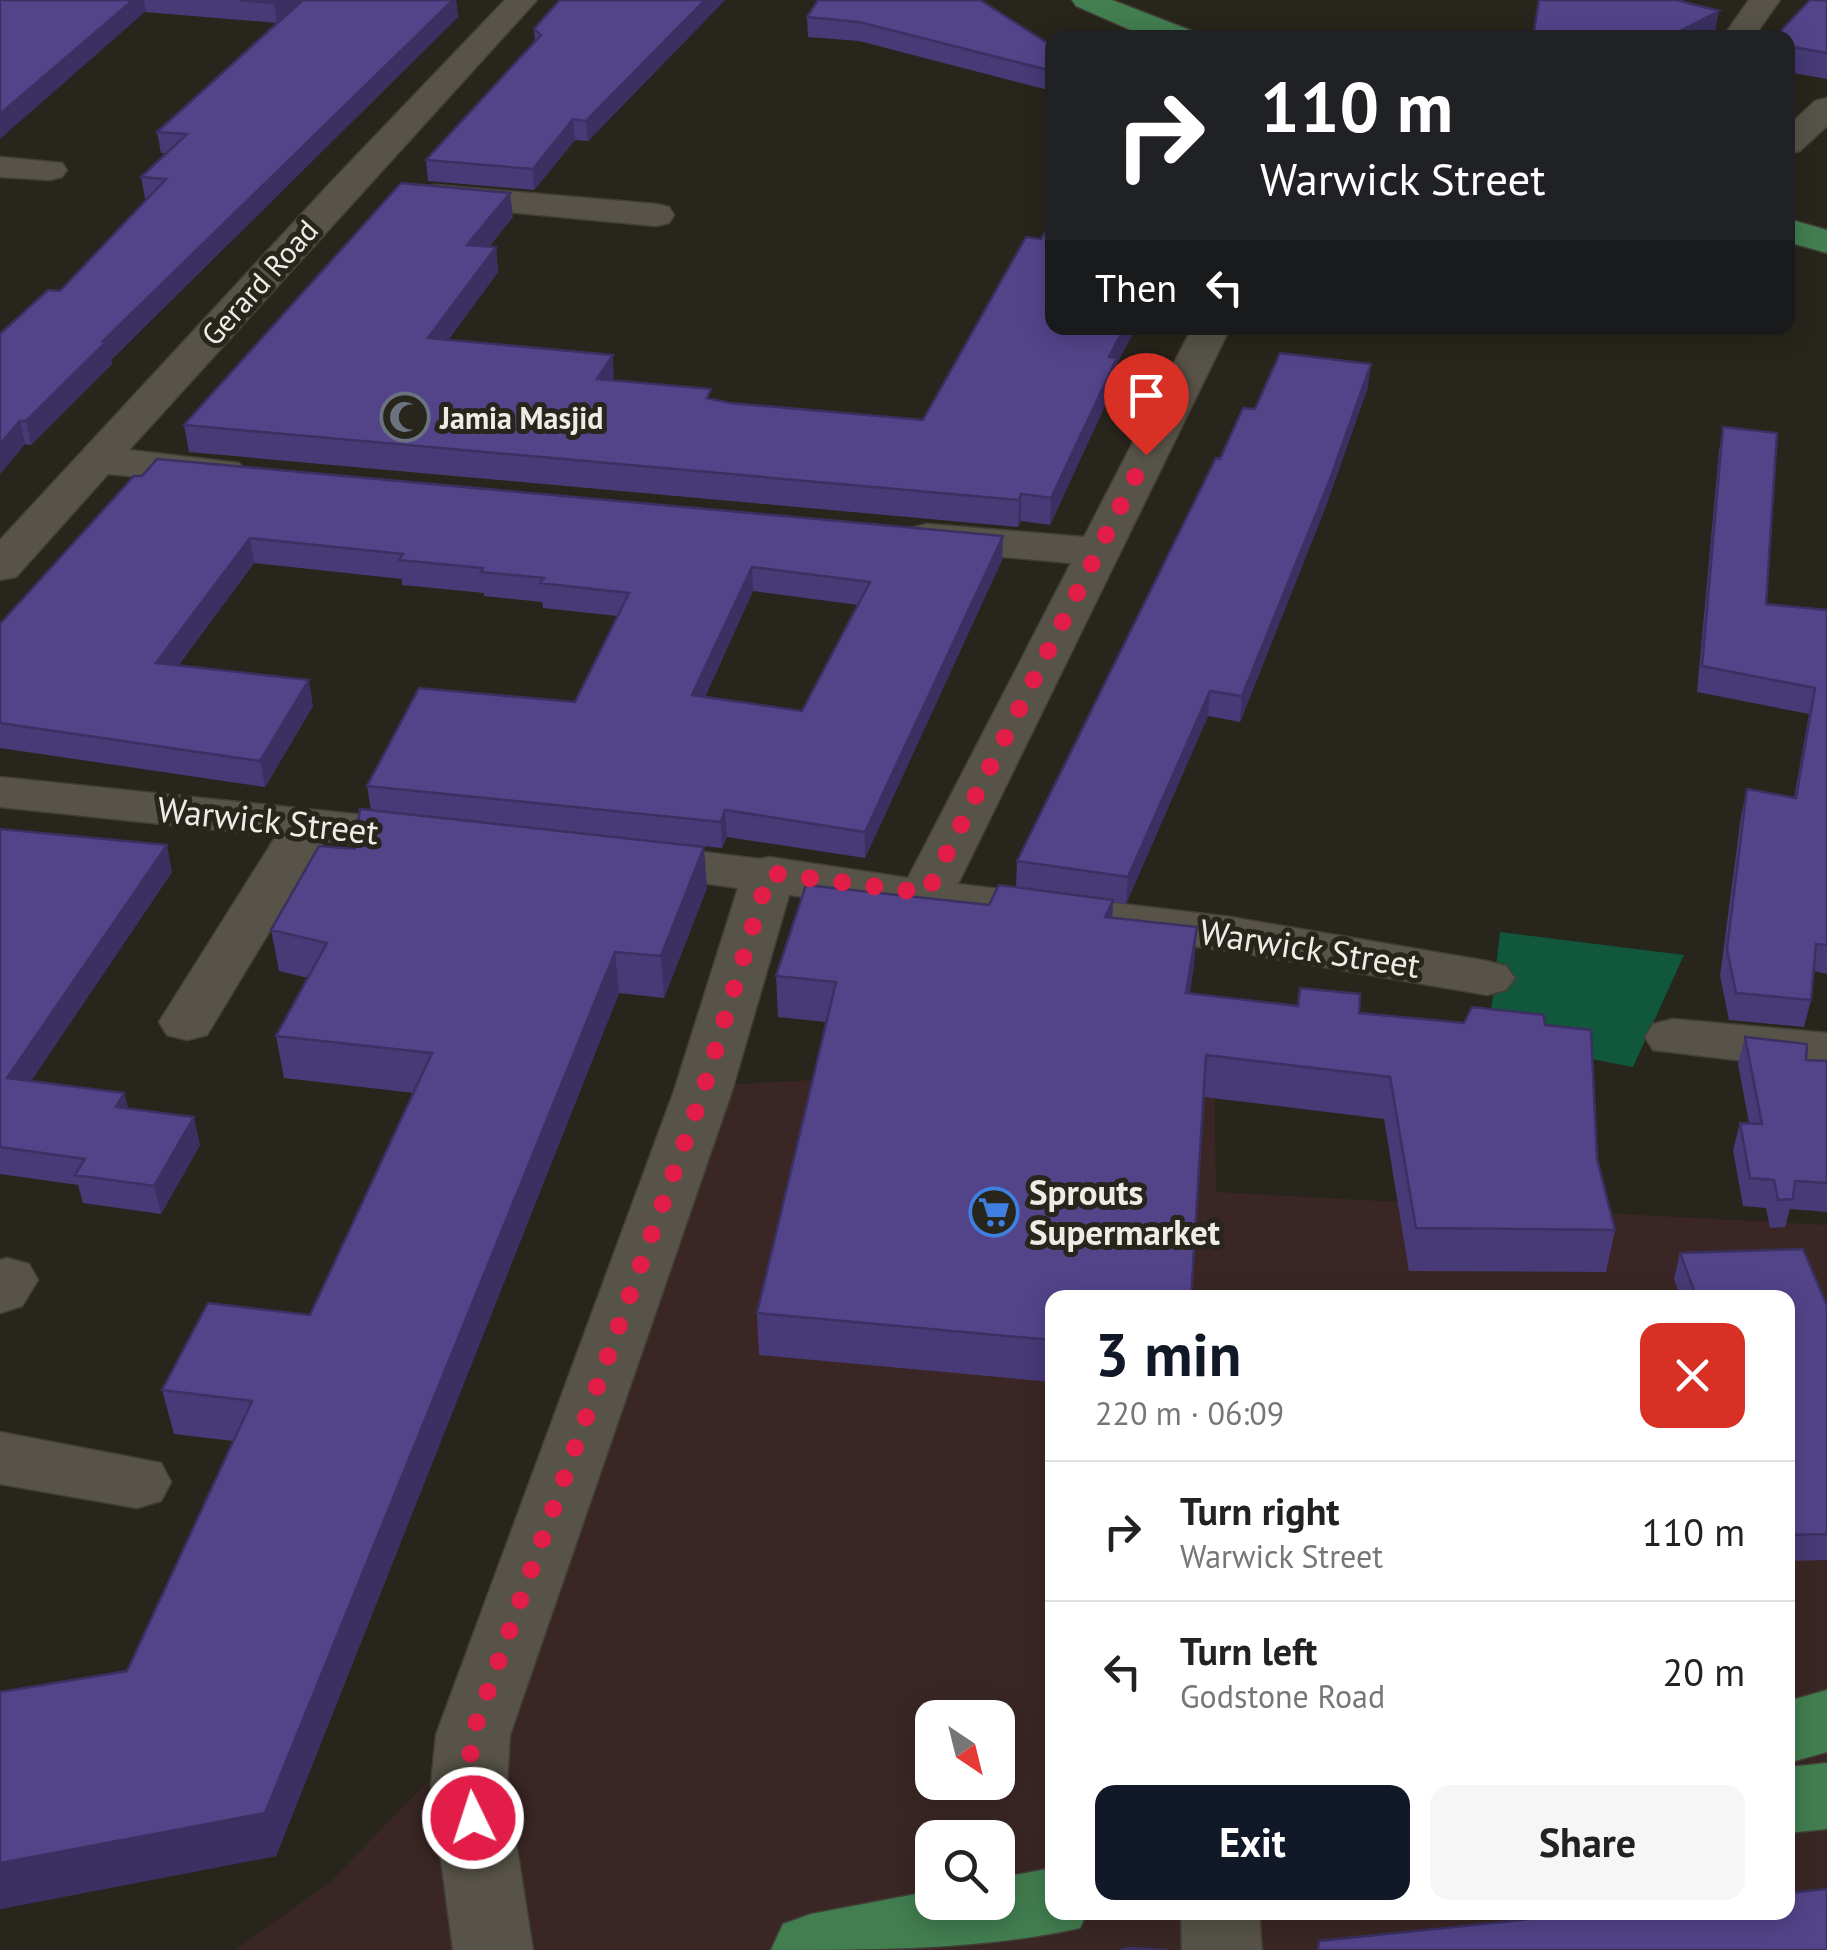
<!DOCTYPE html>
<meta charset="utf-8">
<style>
:root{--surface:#fff;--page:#f6f6f6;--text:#222;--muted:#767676;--line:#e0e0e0;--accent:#111827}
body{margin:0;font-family:"PT Sans",sans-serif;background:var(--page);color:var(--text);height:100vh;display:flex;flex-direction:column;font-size:38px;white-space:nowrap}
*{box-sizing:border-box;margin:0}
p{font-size:32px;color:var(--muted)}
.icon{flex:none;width:55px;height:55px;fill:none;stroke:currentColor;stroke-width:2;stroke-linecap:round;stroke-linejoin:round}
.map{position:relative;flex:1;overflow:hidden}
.details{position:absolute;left:1045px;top:1290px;width:750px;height:630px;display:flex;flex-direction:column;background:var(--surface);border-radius:20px;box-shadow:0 5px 25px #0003}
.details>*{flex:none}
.top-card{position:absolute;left:1045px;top:30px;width:750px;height:305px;border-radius:20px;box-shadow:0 5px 25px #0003;background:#202124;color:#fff;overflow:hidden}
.needle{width:65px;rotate:145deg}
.controls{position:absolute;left:915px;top:1700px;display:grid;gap:20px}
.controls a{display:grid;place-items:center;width:100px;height:100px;border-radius:20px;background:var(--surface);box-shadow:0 5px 25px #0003;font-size:50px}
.pin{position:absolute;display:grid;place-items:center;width:85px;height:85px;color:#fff;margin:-102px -42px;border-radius:50% 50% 50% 0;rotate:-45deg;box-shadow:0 0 10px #0007}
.pin .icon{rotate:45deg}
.me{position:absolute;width:110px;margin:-55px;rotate:356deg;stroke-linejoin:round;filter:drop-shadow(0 0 8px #0008)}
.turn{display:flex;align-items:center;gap:35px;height:210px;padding:0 50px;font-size:45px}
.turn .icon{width:130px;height:130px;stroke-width:2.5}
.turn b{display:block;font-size:70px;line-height:85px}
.then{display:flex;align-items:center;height:95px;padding:0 50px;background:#0003;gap:20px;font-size:38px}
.round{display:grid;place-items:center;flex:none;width:105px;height:105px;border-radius:20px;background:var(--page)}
.overview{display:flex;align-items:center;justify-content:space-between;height:170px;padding:0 50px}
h1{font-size:60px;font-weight:700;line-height:75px;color:var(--accent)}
.cta{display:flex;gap:20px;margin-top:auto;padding:20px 50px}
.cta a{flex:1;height:115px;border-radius:20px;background:var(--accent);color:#fff;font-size:40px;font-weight:700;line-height:115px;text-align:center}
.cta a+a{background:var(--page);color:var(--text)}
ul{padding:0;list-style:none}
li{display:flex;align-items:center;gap:30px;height:140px;padding:0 50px;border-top:2px solid var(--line)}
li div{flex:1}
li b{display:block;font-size:38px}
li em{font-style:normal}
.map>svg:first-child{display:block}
.commercial{fill:#3a2725;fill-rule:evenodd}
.green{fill:#10573b}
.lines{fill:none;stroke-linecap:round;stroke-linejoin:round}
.street-casing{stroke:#423f37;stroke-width:3}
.primary-casing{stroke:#423f37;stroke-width:3}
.street{fill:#575348;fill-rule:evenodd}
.primary{fill:#427e50;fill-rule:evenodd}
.wall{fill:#473a77;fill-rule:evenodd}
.shaded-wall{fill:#3a3061}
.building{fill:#53448a;stroke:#3a3061;stroke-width:2.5;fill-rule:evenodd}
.route{stroke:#e11d48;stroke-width:18;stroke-dasharray:0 32.4}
.labels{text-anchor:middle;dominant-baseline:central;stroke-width:10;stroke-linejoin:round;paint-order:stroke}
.far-street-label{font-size:30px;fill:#efece6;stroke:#28251c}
.far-poi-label{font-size:30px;font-weight:bold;fill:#efece6;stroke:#28251c;text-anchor:start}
.street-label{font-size:35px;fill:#efece6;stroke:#28251c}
.poi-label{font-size:35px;font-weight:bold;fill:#efece6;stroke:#28251c;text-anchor:start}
</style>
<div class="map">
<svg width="1827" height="1950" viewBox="0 0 1827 1950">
<rect width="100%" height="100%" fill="#28251c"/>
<path class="commercial" d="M1214,1059L1216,1192L1827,1225V1950H235L330,1882L473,1735L702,1086ZM1052,1298H1788V1912H1052ZM932,1718H998V1782H932ZM932,1838H998V1902H932Z"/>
<path class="green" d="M1500,932L1684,955L1633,1067L1488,1039Z"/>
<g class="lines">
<g class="street-casing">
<path id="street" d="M505,0H537L129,450L239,463L245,472L239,481L224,485L108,474L16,577L0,580V540L332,181Z
M1749,0H1780L1753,38H1722Z
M1827,98V126L1800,151L1788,154V126L1815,101Z
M0,157L62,163L67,170L62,177L50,180L0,177Z
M435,185L656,204L669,207L674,215L669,223L656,226L422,204L417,196L422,188Z
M1192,328H1230L958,884L1230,917L1487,961L1506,966L1515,978L1506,990L1487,995L1230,951L789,895L732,1091L510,1735L507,1785L533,1950H453L431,1785L436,1735L674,1091L738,888L612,870L604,859L612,848L630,843L760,859L769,857L908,878L1071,563L927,550L911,546L905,537L911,528L927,524L1084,537Z
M0,777L430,822L448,826L456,837L448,848L430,852L324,841L207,1035L187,1040L167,1035L159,1022L276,836L0,807Z
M1673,1019L1827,1033V1071L1653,1050L1645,1037L1653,1024Z
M7,1258L29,1264L38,1280L22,1306L0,1313V1260Z
M0,1432L161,1463L171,1482L161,1501L137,1508L0,1484Z
M1181,1912H1259L1262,1950H1182Z"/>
</g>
<g class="primary-casing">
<path id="primary" d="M1072,0H1112L1192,31L1196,38H1149L1076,6Z
M1788,219L1827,230V253L1788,242Z
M1827,1690V1752L1788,1763V1701Z
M1827,1763V1829L1788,1833V1767Z
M1052,1868V1912H1087L1080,1928C983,1950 873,1950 771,1950L783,1924L811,1914L932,1891V1902H998V1878Z"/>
</g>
<use href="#street" class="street"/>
<use href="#primary" class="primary"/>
</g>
<path class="wall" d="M0,0H456L458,17L111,360L112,364L31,445L25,444L0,474L60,291L148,199L145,198L141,177L167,153H161L157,132L297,6L277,23Z
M725,0L588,141L575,140L534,190L428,181L426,160L535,41L534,29Z
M818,0L1052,46V91L859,41L808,37L807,17Z
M1827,0V79L1788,72V38Z
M513,217L489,247H496L498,272L448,340L614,381L730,403L923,420L1116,366L1115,384L1050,525L1021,521L1018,527L189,452L184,425Z
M1368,387L1326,506L1240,722L1208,716L1126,904L1113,902L1112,918L1197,927L1190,994L1464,1023L1545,1025L1597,1159L1615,1230L1606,1272L1409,1271L1384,1119L1204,1097L1052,1298V1382L759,1355L757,1313L826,1022L778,1017L776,976L989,905L1016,887L1017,861L1220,459L1255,409Z
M1723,427L1766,604L1827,610V974L1814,971L1811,1000L1804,1027L1729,1020L1720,976L1741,816L1747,789L1794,798L1809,714L1697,692L1719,451Z
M134,476L1003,536L1002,560L865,858L727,837L722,848L600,836L707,888L664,998L619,993L276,1856L0,1909V1692L127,1671L233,1441L174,1434L162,1390L310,1315L414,1093L284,1078L276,1036L308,978L279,971L271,930L355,849L371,810L367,786L575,702L617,616L543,608L542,602L484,596V593L402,585V579L254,563L178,666L313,706L265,787L0,748V624ZM753,591L858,605L802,711L705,697Z
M0,829L172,872L31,1081L124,1093L128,1108L200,1145L161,1214L83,1203L78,1185L0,1174Z
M1745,1037L1806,1060L1827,1061V1212L1790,1209L1785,1227L1770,1228L1766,1208L1743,1206L1733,1150L1740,1123H1749L1738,1064Z
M1680,1253L1827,1306V1560L1788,1561V1298H1680L1674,1279Z"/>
<path class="shaded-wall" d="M133,0H144L146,11L0,139V114Z
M278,0H304L277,23L274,3Z
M453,0H456L458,17L111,360L112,364L31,445L26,421L103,341Z
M705,0H725L588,141L586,121Z
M1719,11L1715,31L1702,38H1666Z
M573,119L575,140L534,190L533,169Z
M510,193L513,217L470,269L467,245Z
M496,247L498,272L431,364L428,338Z
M1124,328H1136L1116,366L1115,384L1050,525L1051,498L1109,357Z
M613,355L614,381L597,379Z
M1371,364L1368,387L1326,506L1240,722L1242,696Z
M20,421L25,444L0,474V444Z
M1021,494V521L1018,527L1019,500Z
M1003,536L1002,560L865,858V832Z
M250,538L254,563L162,688L156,663Z
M752,567L753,591L694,720L692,695Z
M309,680L313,706L265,787L260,761Z
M1210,691L1208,716L1126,904L1128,877Z
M725,810L727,837L722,848L721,822Z
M167,845L172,872L15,1105L7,1078Z
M704,847L707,888L664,998L661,956Z
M1113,900L1111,940L1105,917Z
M1197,927L1194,968L1183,1034L1186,993Z
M615,952L619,993L276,1856L0,1909V1863Z
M124,1093L131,1120L116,1107Z
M194,1117L200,1145L161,1214L154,1186Z"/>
<path class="building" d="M0,0H133L0,114Z
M239,0H278L274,3Z
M303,0H453L103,341H107L26,421H20L0,444V334L48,290L60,291L166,179L141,177L187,134L157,132Z
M560,0H705L586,121L573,119L533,169L426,160L541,35L534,29Z
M818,0H980L1052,46V71L859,22L807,17Z
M1539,0H1676L1719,11L1666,38H1533Z
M1810,0H1827V53L1788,46V38H1774Z
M401,183L510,193L467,245L496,247L428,338L613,355L597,379L711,389L707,398L730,403L923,420L1026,237L1041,239L1052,221V328H1124L1109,357L1117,358L1051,498L1021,494L1019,500L184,425Z
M1280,353L1371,364L1329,482L1242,696L1210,691L1128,877L1017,861L1216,458L1220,459L1243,408L1255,409Z
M1723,427L1777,433L1766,604L1827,610V945L1816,944L1811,1000L1736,993L1727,949L1747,789L1796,798L1815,688L1702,666Z
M157,459L1003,536L865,832L725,810L721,822L367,786L419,688L575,702L629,593L540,583L544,578L481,572L483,568L399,560L403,554L250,538L156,663L309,680L260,761L0,723V624L134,476H142ZM752,567L870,582L802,711L692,695Z
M360,809L704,847L661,956L615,952L265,1813L0,1863V1692L127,1671L252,1401L162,1390L208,1303L310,1315L432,1053L276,1036L327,943L271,930L319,846L355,849Z
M0,829L167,845L7,1078L124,1093L116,1107L194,1117L154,1186L75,1175L85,1159L0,1147Z
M806,885L989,905L999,885L1113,900L1105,917L1197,927L1186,993L1298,1006L1300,988L1360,994L1359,1013L1464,1023L1472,1007L1544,1015L1545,1025L1591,1030L1597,1159L1615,1230L1416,1228L1390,1077L1206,1055L1191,1298H1052V1340L757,1313L836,982L776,976Z
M1745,1037L1807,1044L1806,1060L1827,1061V1183L1795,1181L1793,1199L1778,1200L1774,1180L1750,1178L1740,1123L1762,1124Z
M1803,1249L1827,1306V1534L1788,1535V1298H1697L1680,1253Z
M1827,1889V1950H1318L1319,1941L1597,1912H1788V1893Z
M1131,1948L1167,1950H1120Z"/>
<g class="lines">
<path class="route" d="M473,1818L468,1785L472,1735L703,1091L769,873L927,893L1146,455"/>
</g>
<defs>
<g id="mosque-ring" transform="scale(2.5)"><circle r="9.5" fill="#28251c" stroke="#6b7280" stroke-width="1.5"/><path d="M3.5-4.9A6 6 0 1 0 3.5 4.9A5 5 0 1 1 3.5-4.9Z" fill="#6b7280"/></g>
<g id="supermarket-ring" transform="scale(2.5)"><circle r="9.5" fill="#28251c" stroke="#3f7fe0" stroke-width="1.5"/><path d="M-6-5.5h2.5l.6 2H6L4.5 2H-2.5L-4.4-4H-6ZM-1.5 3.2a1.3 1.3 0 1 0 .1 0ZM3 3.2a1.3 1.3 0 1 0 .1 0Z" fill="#3f7fe0"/></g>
</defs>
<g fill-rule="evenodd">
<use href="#mosque-ring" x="405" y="417"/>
<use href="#supermarket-ring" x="994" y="1212"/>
</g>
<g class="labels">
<g class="far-street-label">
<text transform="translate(259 282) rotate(-48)">Gerard Road</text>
</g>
<g class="far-poi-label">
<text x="440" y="417">Jamia Masjid</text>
</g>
<g class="street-label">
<text transform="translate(268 820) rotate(6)">Warwick Street</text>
<text transform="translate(1310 948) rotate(9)">Warwick Street</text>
</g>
<g class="poi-label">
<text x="1029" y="1192">Sprouts<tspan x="1029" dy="40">Supermarket</tspan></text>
</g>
</g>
</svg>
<div class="controls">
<a><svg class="needle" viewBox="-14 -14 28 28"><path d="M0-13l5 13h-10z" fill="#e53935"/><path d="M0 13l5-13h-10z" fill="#767676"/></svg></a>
<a><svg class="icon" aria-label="search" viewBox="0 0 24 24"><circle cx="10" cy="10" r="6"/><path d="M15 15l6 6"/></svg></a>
</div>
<div class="pin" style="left:1146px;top:455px;background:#d93025"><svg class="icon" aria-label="arrive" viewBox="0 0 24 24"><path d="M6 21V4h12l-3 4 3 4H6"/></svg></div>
<svg class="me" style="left:473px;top:1818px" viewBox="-20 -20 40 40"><circle r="17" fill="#e11d48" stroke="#fff" stroke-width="3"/><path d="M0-11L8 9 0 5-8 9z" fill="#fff"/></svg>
<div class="top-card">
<div class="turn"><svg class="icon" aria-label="right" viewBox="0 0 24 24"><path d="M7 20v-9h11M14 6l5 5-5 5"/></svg><div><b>110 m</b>Warwick Street</div></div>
<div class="then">Then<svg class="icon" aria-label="left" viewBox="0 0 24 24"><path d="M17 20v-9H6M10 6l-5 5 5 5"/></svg></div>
</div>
<section class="details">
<div class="overview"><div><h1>3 min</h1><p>220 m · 06:09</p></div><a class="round" style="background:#d93025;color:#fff"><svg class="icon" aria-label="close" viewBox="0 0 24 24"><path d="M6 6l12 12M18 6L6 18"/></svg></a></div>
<ul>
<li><svg class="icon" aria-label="right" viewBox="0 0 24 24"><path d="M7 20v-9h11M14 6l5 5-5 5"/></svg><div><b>Turn right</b><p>Warwick Street</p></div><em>110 m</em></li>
<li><svg class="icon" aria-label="left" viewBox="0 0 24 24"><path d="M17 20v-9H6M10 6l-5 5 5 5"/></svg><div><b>Turn left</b><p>Godstone Road</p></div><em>20 m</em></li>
</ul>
<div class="cta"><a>Exit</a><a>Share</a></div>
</section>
</div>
